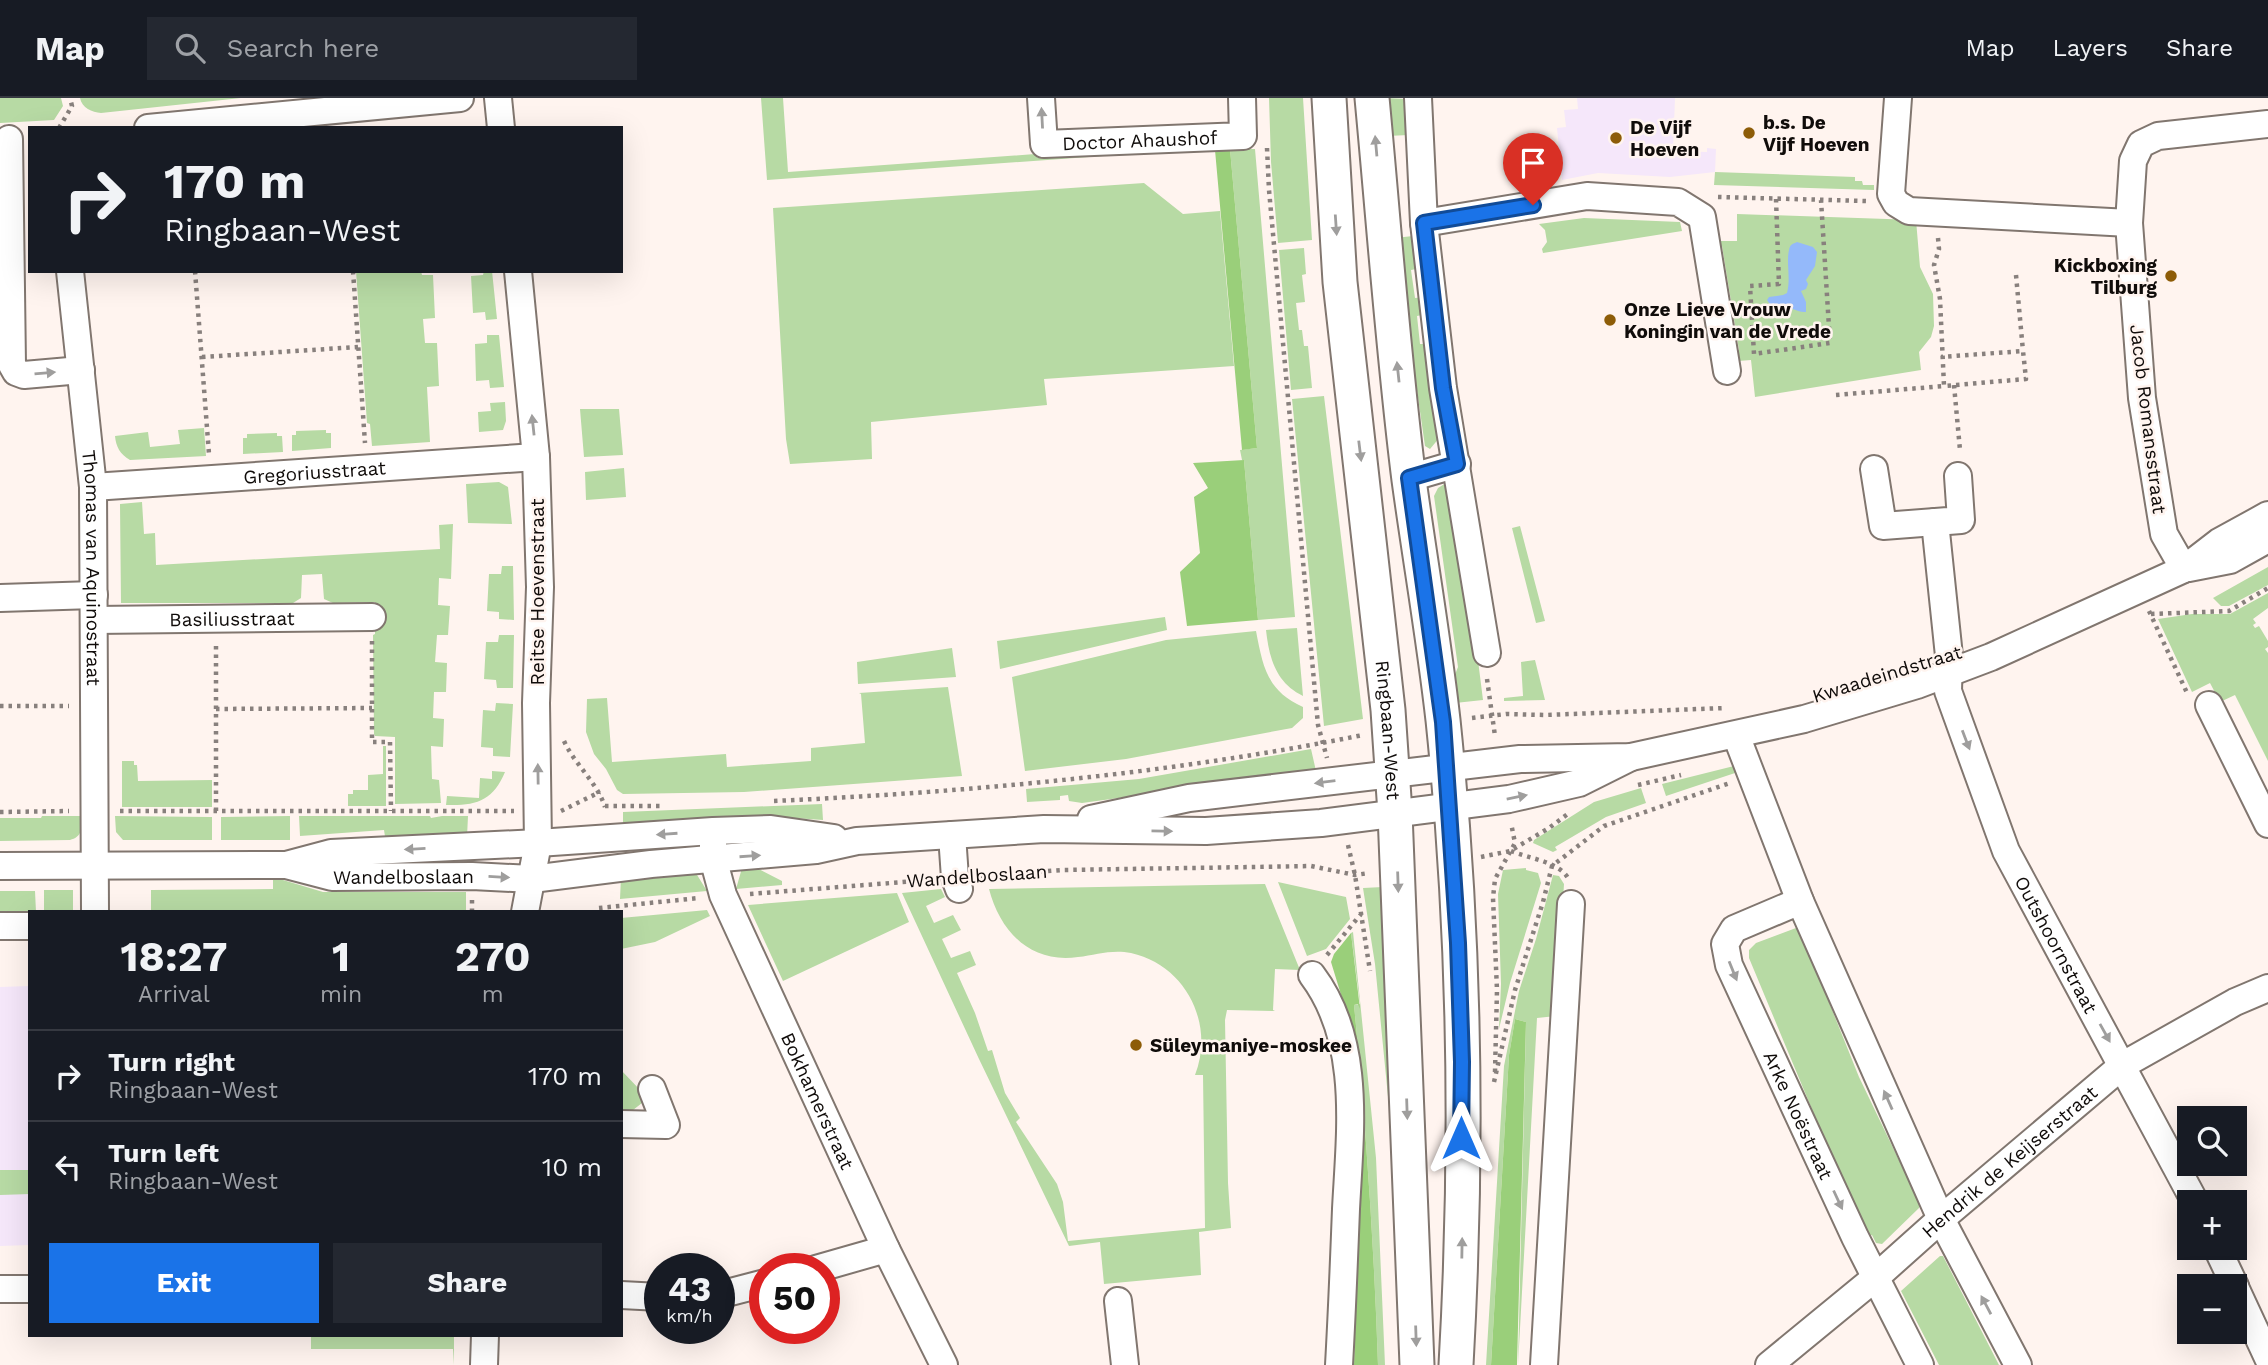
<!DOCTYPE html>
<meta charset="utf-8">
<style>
:root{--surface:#171b24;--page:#242831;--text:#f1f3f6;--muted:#9ea1a6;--line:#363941;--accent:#1a73e8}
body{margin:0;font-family:"Work Sans",sans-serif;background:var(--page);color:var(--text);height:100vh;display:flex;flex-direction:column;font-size:26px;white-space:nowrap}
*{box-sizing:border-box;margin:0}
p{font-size:23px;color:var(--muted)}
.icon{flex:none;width:38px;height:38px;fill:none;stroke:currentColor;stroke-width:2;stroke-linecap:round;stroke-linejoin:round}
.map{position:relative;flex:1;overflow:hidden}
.drawer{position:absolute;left:28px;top:812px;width:595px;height:427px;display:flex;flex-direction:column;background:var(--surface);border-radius:0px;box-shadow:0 7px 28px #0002}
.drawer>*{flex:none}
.guide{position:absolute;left:28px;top:28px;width:595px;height:147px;border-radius:0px;box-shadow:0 7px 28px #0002;background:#171b24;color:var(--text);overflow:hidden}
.fabs{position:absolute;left:2177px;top:1008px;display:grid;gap:14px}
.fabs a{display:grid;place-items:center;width:70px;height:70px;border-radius:0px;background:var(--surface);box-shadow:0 7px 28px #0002;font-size:35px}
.speed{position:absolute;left:644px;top:1155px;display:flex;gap:14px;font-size:35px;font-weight:700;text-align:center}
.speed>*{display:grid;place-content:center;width:91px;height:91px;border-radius:50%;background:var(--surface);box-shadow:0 7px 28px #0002;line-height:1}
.speed small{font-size:18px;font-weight:400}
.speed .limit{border:10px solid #d22;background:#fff;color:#111}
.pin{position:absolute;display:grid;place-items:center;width:60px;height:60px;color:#fff;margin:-72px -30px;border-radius:50% 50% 50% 0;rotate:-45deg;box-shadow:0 0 7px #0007}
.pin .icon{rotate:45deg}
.me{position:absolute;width:77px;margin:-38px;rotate:0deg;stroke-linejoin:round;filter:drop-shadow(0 0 5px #0008)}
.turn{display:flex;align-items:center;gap:24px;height:147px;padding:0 21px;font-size:32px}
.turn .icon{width:91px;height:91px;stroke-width:2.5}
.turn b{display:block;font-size:49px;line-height:60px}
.eta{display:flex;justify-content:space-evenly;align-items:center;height:119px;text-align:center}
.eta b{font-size:42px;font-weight:700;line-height:49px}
.button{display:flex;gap:14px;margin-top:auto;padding:14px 21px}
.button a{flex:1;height:80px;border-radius:0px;background:var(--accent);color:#fff;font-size:28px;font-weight:700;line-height:80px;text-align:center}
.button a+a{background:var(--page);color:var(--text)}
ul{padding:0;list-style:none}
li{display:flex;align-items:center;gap:21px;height:91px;padding:0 21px;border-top:2px solid var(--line)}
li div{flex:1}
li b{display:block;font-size:26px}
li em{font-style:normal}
header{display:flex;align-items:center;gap:42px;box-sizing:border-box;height:98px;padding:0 35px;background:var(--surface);border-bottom:2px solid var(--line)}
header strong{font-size:33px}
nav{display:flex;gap:38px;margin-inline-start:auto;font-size:24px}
.search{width:490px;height:63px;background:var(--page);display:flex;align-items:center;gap:18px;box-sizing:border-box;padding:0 24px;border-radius:0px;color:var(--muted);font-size:26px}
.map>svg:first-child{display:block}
.education{fill:#f5e7fa}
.green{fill:#b7daa4}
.forest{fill:#9acf7a}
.water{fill:#94b9fa}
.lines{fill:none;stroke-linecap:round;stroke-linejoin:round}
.minor-casing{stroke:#81766f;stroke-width:30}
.major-casing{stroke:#81766f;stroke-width:37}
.path{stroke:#88807d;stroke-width:4.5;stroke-dasharray:3.5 5;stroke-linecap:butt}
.minor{stroke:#fff;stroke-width:26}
.major{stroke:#fff;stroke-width:33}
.oneway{fill:#9f9e9d}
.route-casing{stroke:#114b97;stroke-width:18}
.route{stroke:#1a73e8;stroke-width:12}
.poi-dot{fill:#8d5c07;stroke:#fff4ef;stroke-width:2.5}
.labels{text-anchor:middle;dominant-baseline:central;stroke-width:5;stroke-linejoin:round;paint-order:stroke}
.poi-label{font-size:19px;font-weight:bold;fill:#100c0a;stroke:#fff4ef;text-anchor:start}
.street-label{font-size:19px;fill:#100c0a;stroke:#fff4ef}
</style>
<header>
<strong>Map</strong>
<div class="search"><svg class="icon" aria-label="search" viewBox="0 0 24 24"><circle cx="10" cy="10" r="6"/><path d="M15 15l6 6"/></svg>Search here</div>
<nav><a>Map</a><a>Layers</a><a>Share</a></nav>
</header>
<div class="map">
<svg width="2268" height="1267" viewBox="0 0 2268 1267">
<rect width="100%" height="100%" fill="#fff4ef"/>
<path class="education" d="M1577,0H1675L1673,53L1707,54V50L1716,51L1715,74L1670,79L1598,75L1562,82L1557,30L1566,29L1564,12L1578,11Z
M30,888V1147L0,1148V889Z"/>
<path class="green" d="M0,0H61L63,8L54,22L0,25Z
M80,0H241L101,15C92,14 82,10 80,0Z
M761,0H783L788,74L1035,56L1038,60L1215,48L1214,50L767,82Z
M1269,0H1303L1312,142L1278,145L1271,64Z
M1385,0L1407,1L1409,37L1387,38Z
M1230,51H1255L1295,519L1258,522L1244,362H1242L1240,352L1257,350Z
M1407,63H1411L1422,170L1411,172L1415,200L1425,199L1427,216L1417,218L1420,246H1431L1440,339L1430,351L1425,348L1395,140L1413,138Z
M1715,74L1855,79V83H1862L1863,87H1874V92L1714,87Z
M1144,85L1183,116L1220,113L1234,268L1044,281L1047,307L871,324L872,361L790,366L786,341L773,110Z
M1737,116L1916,122L1920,169L1933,196L1934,228L1931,239L1919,254L1921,272L1755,299L1751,262L1738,263L1734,253L1739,252L1722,148H1716L1715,143H1737Z
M1584,120L1680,124L1682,133L1543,155L1542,151L1547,144L1545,132L1539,126Z
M1304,150L1306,176L1302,177L1305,204L1296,205L1299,232H1302L1304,248H1308L1312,290L1291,292L1279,152Z
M356,173H421L422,177H433L435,220L423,221L425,245H437L439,288L427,289L430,344L372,348L370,326L367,325Z
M484,173H492L497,221L486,222L485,214L473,215L471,178L483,177Z
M487,237H499L504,289L490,290L489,282L476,283L475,246L487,245Z
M1324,298L1363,621L1324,628L1292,301Z
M505,304L506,323L503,332L479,334L478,314L491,313L490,305Z
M580,311H619L623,357L584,359Z
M204,330L206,358L130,362C120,356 116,349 115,338L148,334L150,349L180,346L178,332Z
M326,332V335H331V350L292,353V337H296V333Z
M277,335V338H282L283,354L243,356V340H247V336Z
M624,370L626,399L586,402L585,374Z
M499,384L508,389L512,426L468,425L466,386Z
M1446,385L1468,483L1483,602L1455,605L1452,584L1458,569L1434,398L1438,390Z
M142,404L144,436L155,435L156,467L440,451L439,427L453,426L451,481L439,480L438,507L450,508L448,537H437L435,564L447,565L446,594H434L433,620L444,621L443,649L431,648L432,681L439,682L441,705L395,706V639L375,638L374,636L373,537L375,536V504L333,505L324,501L322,476L302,477L301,500L293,505H121L120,406Z
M1520,428L1545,523L1536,525L1512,430Z
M502,468H513L514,522L499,521V514L487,513L489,476H501Z
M2268,469V487L2229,508H2221L2213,500Z
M2268,495V510L2253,521L2256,525L2253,527L2255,530L2259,528L2268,543V549L2265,551L2268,555V663L2235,597L2220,604L2210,585L2192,594L2158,521L2192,516H2230Z
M1165,519L1167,532L1000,571L997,543Z
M1297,530L1303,598C1276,585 1269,560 1266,532Z
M1256,533C1263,569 1267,593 1303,609V620L1292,630L1126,661L1025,673L1012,579L1166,542Z
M499,537H514L513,590H497L496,582L484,581L486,544H498Z
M952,550L956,579L858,586L857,564Z
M1535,562L1545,602L1504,603V600L1523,598L1521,564Z
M948,589L962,678L744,694L623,696L617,692L606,671L594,656L586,634L587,601L607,600L612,664L726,656L727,669L811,663V650L865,645L861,596L859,595Z
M496,605L513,606L510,659L493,658V650L481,649L483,612L495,613Z
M383,648H386V708H348V696H353V692H368V677L383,676Z
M1311,651L1316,673L1082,705L1069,703L1068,697L1060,698V702L1027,704L1026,691L1139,681Z
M122,663H134V667H137L138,683L212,682V709H122Z
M1734,668L1738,674L1666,698L1662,686Z
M492,673L505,674C493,703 476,708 446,707L447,698L479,700L480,680L492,681Z
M1641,690L1646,705L1606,719L1555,749L1557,752L1553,754L1533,745L1534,742L1594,704Z
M822,706L823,722L779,719L623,729V714Z
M42,718H82C82,729 83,739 70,742L0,743V720H41Z
M115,718L212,719V742H123L116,734Z
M290,718V742H221V719Z
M299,718H430L431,720L442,718H468L467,739L386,745L384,732L300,738Z
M753,768L782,783V787L736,791L742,770Z
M1526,770V772L1538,775L1541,785L1510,885L1499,931L1501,886L1498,796L1503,772Z
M694,772L707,793L620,801L621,779Z
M1553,777L1559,778L1564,786L1556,918L1537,920L1518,1267L1526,924L1515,921L1509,957L1491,1267H1486L1504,968L1519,893L1536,841Z
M273,779L323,794H466V814H151V792L273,791Z
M1278,784L1346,799L1350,821L1326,851L1307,858Z
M1265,786L1300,872L1275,871L1273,912L1275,913L1227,912L1225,922L1228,1085L1231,1130L1199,1134L1201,1177L1104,1186L1100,1144L1069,1148L979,961L902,795L941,791L945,799L926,808L934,825L953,817L961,832L942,841L951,860L970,853L976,867L957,875L975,915L988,953L992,952L1005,995L1020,1020L1016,1024L1057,1086L1063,1104L1068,1143L1205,1130L1203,977H1195C1215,926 1186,867 1131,855C1112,851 1096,857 1078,859C1030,866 1000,833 989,791Z
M1383,789L1392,1009H1389L1375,866L1363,790Z
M44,792H73V814H44Z
M0,793H35L36,814H30V817H0Z
M897,795L909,824L783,883L748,807Z
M707,812L710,818L655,844L621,851V820Z
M1796,830L1800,832L1859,979L1920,1106L1919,1110L1882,1146L1876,1145L1872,1137L1870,1138L1841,1081L1749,860V852L1756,845Z
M1353,834L1376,1060L1385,1267H1378C1374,1147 1366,1027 1354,907L1360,906L1351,835Z
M621,972L641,993L642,1005L633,1012L621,1013Z
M0,1072H30V1096L0,1097Z
M1940,1158H1943L1999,1267H1939L1901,1193Z
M311,1237H454V1267L453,1251H311Z"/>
<path class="forest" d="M1230,51L1257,350L1242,352L1215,52Z
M1244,362L1258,522L1187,528L1180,474L1200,455L1194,399L1208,390L1193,365Z
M1351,835L1360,911L1358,906L1354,907C1366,1027 1374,1147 1378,1267H1354L1362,1008L1350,926L1331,864L1334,856Z
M1515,921L1526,924L1517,1267H1491L1509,957Z"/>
<path class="water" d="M1797,144L1813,149L1817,154L1815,168L1806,182L1808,186L1806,191L1801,193L1806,204V214C1795,215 1789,205 1771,208L1767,202L1769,199L1783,197L1787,195C1791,180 1786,165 1789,152C1790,146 1793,146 1797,144Z"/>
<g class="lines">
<g class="minor-casing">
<g id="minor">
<path d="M498,0L501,30"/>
<path id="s1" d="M1041,0L1044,46L1243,38L1242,0"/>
<path d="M1418,0L1424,125L1443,290L1487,555"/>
<path d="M1898,0L1891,96L1896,105L1909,113L2129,125"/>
<path d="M148,30L460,0"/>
<path d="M9,41L12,267L16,274L24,277L81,272"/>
<path d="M1424,125L1587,98L1678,104L1702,119L1727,273"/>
<path id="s2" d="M70,173L93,389L95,814"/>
<path d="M518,173L536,359L540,489L536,605L538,745L525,814"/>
<path d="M1874,371L1883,428L1961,422L1958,378"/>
<path d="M1409,380L1457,366"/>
<path id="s3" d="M93,389L536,359"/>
<path id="s4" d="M1935,424L1949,558L1948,593L2006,753L2195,1104"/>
<path d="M2189,470L2230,462L2268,441"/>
<path d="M2184,471L2164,436L2142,300L2129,125L2133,63L2141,46L2158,38L2268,26"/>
<path d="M0,500L94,497"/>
<path id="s5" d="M94,522L372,519"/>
<path d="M2209,607L2268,726"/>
<path d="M1736,637L1800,803L1941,1121L2018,1267"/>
<path d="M1091,721L1189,700L1520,661L1631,659L1804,621L1917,587L1991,559L2184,471L2219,444L2268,417"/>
<path d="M952,737L955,780L959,791"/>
<path id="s6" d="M713,745V760L723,797L886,1151L944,1267"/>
<path id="s7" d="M286,767L332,779L472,778L532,781L651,766L816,752L857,743L1044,731L1206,733L1321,725L1509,701L1579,685L1631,659"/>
<path d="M0,768L286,767L331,755L538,745L713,733L771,731L834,740"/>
<path id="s8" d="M1800,803L1734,831L1725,846L1729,867L1855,1139L1920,1267"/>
<path d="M0,828H30"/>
<path d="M1312,877C1362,943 1350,1033 1346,1111C1344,1163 1342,1215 1339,1267"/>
<path d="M621,1026L666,1027L652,991"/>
<path d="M2217,1150L2235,1188"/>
<path d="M816,1171L886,1151"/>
<path d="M2235,1189L2268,1260"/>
<path d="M0,1191H30"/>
<path d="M621,1197L660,1199"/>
<path d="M719,1197L765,1185"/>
<path d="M1118,1203L1125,1267"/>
<path d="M484,1267L485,1237"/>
<path d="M1544,1267L1571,806"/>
<path id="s9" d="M1769,1267L1875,1180L1941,1121L2123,967L2235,904L2268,890"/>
</g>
</g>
<g class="major-casing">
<g id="major">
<path id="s10" d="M1329,0L1340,184L1388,612L1395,715L1417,1267"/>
<path d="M1372,0C1384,127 1393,255 1409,382C1420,462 1434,542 1443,622C1465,833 1468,1055 1456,1267"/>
</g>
</g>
<path class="path" d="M59,30L72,8L70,0
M1267,50L1269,92L1318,627L1327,660
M1718,99L1867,103
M1776,101L1779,186L1750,188L1754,256L1830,245L1821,102
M1938,140L1939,151L1934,167L1940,201L1944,288L2026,281L2023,253L1941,259
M195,173L209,356
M353,173L365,345
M2016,177L2023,253
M202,259L358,249
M1954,287L1960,352
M1836,297L1944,288
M2149,513L2188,597
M2151,516L2229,513L2268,490
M372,543V644H390L391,713
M1487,581L1495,638
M0,608H69
M216,611L372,610
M1472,620L1506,616L1545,617L1725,610
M564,643C575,667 597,684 605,709
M1638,687L1681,677
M774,703C971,694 1169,676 1363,637
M605,708H664
M120,713H514
M216,713V546
M561,713L600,694
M0,714L69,713
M1348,747L1355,777L1370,873
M1511,753C1528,760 1559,764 1568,780
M1481,759L1510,753L1549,730L1569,715
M980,778L1062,772L1253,769L1311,768L1355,777L1369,775
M750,796L929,782
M599,810L699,800
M472,814V801
M1327,857L1361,816
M1495,974L1497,892L1493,800L1495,781L1515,745L1511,725
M1494,984L1515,892L1543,804L1552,768L1604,728L1730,685"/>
<use href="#minor" class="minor"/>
<use href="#major" class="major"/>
</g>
<defs><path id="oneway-solid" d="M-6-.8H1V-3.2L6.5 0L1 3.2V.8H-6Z" transform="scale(1.75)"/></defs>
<g class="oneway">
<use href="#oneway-solid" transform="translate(1042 20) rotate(-93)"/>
<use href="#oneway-solid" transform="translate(1376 48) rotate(-95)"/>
<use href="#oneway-solid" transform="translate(1336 127) rotate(86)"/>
<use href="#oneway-solid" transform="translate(1398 274) rotate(-96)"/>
<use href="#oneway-solid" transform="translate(45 275) rotate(-5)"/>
<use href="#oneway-solid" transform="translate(533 327) rotate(-96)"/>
<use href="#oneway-solid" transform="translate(1360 353) rotate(83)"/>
<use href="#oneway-solid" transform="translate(1966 642) rotate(69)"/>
<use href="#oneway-solid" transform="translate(538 676) rotate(-91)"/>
<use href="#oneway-solid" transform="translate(1325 684) rotate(173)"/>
<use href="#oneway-solid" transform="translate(1517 699) rotate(-11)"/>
<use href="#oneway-solid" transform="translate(1162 733) rotate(1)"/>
<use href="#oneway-solid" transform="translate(667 736) rotate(176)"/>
<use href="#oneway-solid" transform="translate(415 751) rotate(177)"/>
<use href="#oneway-solid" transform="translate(750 758) rotate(-4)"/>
<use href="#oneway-solid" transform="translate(499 779) rotate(3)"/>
<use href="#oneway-solid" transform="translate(1398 784) rotate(88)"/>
<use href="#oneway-solid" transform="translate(1733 873) rotate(68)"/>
<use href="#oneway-solid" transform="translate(2105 935) rotate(61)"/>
<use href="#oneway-solid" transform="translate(1888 1002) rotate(-114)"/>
<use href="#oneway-solid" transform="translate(1407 1011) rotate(88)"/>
<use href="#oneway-solid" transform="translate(1838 1102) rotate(65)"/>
<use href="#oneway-solid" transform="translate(1462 1150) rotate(-89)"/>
<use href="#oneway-solid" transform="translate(1986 1207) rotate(-118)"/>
<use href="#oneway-solid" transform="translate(1416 1238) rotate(88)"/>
</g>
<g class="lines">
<g class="route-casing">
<path id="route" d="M1461,1040L1462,964L1458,845L1443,624L1409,380L1457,366L1443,290L1424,125L1533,107"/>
</g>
<use href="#route" class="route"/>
</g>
<g class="poi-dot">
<circle cx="1749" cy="35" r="7"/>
<circle cx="1616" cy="40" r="7"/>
<circle cx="2171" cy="178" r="7"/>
<circle cx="1610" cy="222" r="7"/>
<circle cx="1136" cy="947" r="7"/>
</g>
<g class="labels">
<g class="poi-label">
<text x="1763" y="24">b.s. De<tspan x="1763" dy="22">Vijf Hoeven</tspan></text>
<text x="1630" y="29">De Vijf<tspan x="1630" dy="22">Hoeven</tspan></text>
<text x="2157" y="167" text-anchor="end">Kickboxing<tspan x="2157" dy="22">Tilburg</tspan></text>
<text x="1624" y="211">Onze Lieve Vrouw<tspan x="1624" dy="22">Koningin van de Vrede</tspan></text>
<text x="1150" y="947">Süleymaniye-moskee</text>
</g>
<g class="street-label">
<text stroke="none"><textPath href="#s1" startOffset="142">Doctor Ahaushof</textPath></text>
<text transform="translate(2148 321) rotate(83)">Jacob Romansstraat</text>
<text stroke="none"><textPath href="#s3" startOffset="222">Gregoriusstraat</textPath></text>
<text stroke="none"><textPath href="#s2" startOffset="298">Thomas van Aquinostraat</textPath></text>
<text transform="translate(537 494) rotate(-90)">Reitse Hoevenstraat</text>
<text stroke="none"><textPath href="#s5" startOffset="138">Basiliusstraat</textPath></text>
<text transform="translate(1887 576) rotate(-17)">Kwaadeindstraat</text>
<text stroke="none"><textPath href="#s10" startOffset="635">Ringbaan-West</textPath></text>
<text stroke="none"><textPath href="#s7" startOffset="119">Wandelboslaan</textPath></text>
<text transform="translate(977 778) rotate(-4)">Wandelboslaan</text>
<text stroke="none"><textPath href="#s4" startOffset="446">Outshoornstraat</textPath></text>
<text stroke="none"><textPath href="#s6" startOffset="280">Bokhamerstraat</textPath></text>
<text stroke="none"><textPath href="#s8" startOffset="276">Arke Noëstraat</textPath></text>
<text stroke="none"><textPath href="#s9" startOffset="315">Hendrik de Keijserstraat</textPath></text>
</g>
</g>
</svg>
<div class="fabs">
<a><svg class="icon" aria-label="search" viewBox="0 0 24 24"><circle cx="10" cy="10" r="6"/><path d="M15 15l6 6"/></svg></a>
<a>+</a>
<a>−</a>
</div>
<div class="speed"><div>43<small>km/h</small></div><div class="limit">50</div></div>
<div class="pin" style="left:1533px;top:107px;background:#d93025"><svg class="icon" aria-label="arrive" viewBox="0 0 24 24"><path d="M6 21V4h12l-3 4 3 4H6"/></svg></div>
<svg class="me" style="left:1461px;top:1040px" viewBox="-20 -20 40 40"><path d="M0-17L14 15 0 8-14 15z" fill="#1a73e8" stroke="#fff" stroke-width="4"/></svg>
<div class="guide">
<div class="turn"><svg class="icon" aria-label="right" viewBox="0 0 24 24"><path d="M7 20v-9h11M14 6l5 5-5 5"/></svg><div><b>170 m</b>Ringbaan-West</div></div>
</div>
<section class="drawer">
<div class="eta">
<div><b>18:27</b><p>Arrival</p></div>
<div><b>1</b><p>min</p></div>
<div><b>270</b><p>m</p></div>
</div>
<ul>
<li><svg class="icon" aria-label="right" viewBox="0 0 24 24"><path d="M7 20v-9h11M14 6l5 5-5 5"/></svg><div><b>Turn right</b><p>Ringbaan-West</p></div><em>170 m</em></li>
<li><svg class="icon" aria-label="left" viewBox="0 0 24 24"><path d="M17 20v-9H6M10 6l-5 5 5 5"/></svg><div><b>Turn left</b><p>Ringbaan-West</p></div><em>10 m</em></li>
</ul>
<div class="button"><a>Exit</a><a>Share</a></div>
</section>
</div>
